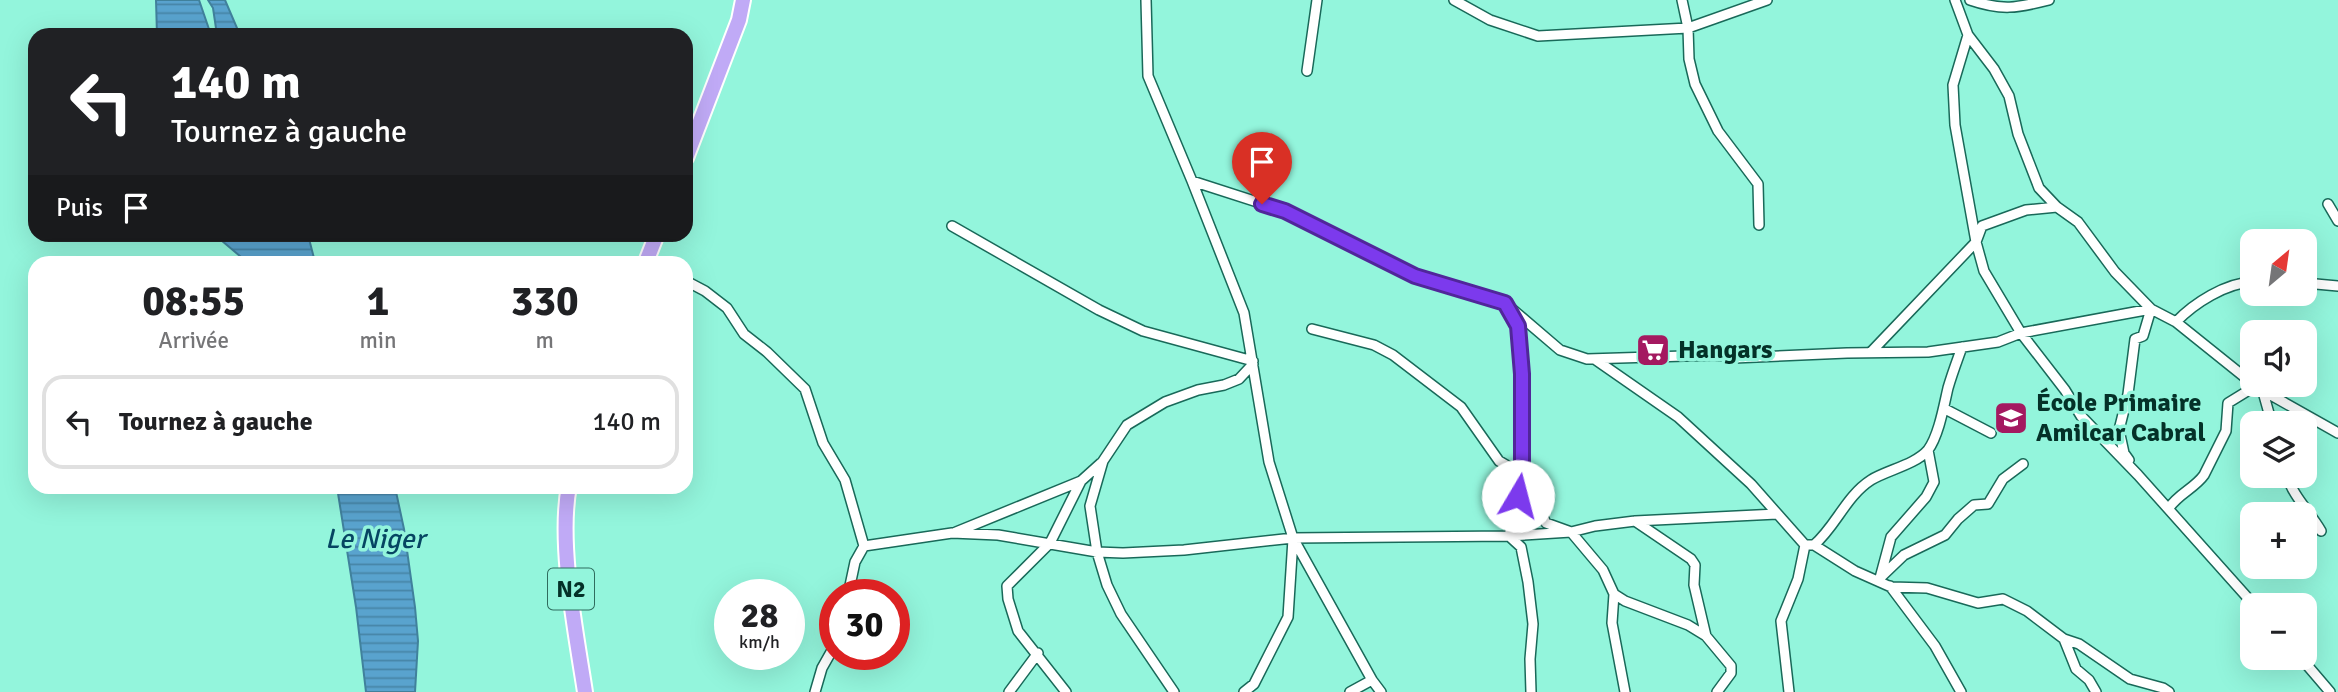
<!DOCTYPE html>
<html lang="fr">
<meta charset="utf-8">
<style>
:root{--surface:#fff;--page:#f6f6f6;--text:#202124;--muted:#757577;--line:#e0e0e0}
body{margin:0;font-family:Signika,sans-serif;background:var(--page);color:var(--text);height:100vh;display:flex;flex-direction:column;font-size:26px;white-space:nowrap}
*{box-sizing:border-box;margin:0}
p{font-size:23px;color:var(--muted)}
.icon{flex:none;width:38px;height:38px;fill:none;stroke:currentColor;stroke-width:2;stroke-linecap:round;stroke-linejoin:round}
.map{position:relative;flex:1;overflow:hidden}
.sheet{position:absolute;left:28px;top:256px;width:665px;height:238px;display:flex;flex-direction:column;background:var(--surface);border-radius:21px;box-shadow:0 7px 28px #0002}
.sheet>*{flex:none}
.guide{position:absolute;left:28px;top:28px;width:665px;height:214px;border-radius:21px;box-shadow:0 7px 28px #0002;background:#202124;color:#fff;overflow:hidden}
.needle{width:46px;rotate:29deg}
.tools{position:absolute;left:2240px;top:229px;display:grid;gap:14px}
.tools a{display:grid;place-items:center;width:77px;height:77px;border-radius:14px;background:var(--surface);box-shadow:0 7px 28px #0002;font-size:35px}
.speed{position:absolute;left:714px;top:579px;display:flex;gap:14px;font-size:35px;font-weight:700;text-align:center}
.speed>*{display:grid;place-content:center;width:91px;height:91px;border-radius:50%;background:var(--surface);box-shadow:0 7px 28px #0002;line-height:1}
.speed small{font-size:18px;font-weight:400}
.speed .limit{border:10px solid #d22;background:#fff;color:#111}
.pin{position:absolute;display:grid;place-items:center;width:60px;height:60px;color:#fff;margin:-72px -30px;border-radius:50% 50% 50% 0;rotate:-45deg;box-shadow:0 0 7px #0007}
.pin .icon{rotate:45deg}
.me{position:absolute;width:77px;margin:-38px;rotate:8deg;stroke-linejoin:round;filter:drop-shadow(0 0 5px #0008)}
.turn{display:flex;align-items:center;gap:24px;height:147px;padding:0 28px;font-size:32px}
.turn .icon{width:91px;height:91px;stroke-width:2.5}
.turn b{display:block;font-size:49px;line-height:60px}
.then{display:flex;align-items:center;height:66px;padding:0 28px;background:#0003;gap:14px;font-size:26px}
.eta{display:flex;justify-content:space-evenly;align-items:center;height:119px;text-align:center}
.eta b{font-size:42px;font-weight:700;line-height:49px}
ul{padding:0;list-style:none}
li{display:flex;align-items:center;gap:21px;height:94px;margin:0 14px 10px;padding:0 14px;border:4px solid var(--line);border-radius:21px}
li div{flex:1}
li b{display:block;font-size:26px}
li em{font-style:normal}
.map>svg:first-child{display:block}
.water{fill:url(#water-rules);stroke:#40819c;stroke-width:2}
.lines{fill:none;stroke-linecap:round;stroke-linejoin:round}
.minor-casing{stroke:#196959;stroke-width:12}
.trunk-casing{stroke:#fff;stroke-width:18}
.minor{stroke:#fff;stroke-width:9}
.trunk{stroke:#c0aaf6;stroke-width:14}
.route-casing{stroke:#51269a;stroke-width:18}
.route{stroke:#7c3aed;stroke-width:12}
.labels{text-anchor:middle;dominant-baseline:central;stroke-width:7;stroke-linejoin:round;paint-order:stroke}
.shield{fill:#93f5dc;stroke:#2f6c5e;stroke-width:2}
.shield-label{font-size:24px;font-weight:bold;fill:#043128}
.poi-label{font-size:26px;font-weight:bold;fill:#043128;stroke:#93f5dc;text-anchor:start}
.water-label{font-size:28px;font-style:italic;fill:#064562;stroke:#93f5dc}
</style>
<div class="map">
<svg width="2338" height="692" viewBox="0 0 2338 692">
<defs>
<pattern id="water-rules" width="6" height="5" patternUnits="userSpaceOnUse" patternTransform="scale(1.75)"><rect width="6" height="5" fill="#59a3ce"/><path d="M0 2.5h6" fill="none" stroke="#4785a7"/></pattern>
</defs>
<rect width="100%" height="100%" fill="#93f5dc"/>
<path class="water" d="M156,0H199L211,35H157Z
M208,0H225L240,35H217L213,8Z
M215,235H308L315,262H247Z
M337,487H395L404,529L415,607L418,641L415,692H366L356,607Z"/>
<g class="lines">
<g class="minor-casing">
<path id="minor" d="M1146,0L1148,76L1192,181L1244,313L1269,462L1293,538L1372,680L1381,692
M1454,0L1490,20L1538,36L1688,28L1767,0
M1682,0L1688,28L1689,59L1695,84L1718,131L1758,184L1759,225
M1955,0L1968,35L1994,69L2009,96L2018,134L2039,188L2057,207L2078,222L2115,272L2151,309L2143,336L2135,339L2128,394L2119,430L2124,453L2129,460
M1970,0C2002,11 2017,8 2049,0
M1968,35L1953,85L1955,125L1976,242L1984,271L2021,333L2065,390L2081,416L2138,475L2255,606
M1307,71L1317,0
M1192,181L1285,211L1415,276L1505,303L1560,350L1587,359L1717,355L1734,358L1847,353L1928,352L1998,342L2021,333L2151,309L2176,322L2252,383
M2328,204L2338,221
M952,226L1099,310L1143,331L1253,361
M686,281L705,291L727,308L744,334L767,352L805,389L823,443L845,480L864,546
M2305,283L2338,286
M1509,310L1518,326L1524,399L1523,475L1509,536L1521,547L1528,582L1533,624L1530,659L1531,692
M2176,322C2194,303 2226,283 2252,282
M1312,329L1374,345L1393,355L1461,407L1499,461L1523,475L1546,523L1571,532L1603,570L1614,594L1612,623L1625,692
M1871,352L1976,242L1982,226L2026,210L2057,207
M1596,360L1678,417L1751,484L1805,545H1814L1855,571L1891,587L1927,588L1978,603L2003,599L2027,611L2064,639L2079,644L2130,679L2163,688L2169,692
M2262,390L2338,433
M1945,409L1991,433
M1928,450L1934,482L1926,497L1891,537L1880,578L1904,555L1945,535L1958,519L1974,505L1988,504L2003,479L2023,464
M2287,476C2293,496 2310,512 2321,531
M2169,508C2178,494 2195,488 2204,475L2226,431L2228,403L2254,387L2263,392L2272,424
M1635,521L1691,559L1695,565L1694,585L1706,636
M956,532L1081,481
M1814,545C1836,526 1846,496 1871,480C1887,470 1915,465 1928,450C1939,435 1944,405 1948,388C1952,374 1957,361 1962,347
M1890,586L1935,646L1961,692
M1614,594L1625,601L1688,625L1706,636L1731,666V673L1717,692
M848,595L855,562L864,546L952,533L998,535L1097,552L1123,553L1184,550L1293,538L1509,536L1571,532L1595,526L1635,521L1777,514
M2064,639L2076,669L2089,680L2096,692
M2301,658L2330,692
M815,692L822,668L835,645
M1009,692L1038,653
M1066,692L1018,631L1008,599L1007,586L1050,543L1081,481L1101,463
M1174,692L1121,614L1107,585L1097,552L1090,506L1103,461L1127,425L1165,402L1198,390L1224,385L1239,379L1253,364
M1244,692L1254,684L1288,617L1293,539
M1350,692L1372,680
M1789,692L1781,621L1798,579L1805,545"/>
</g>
<g class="trunk-casing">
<path id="trunk" d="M686,158L739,20L743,0
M646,262L657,234
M569,486C558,544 576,633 585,692"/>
</g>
<use href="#minor" class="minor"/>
<use href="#trunk" class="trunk"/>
</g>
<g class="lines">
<g class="route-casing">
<path id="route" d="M1262,204L1285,211L1415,276L1505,303L1518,326L1522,374V475L1518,496"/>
</g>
<use href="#route" class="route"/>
</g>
<defs>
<g id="supermarket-square" transform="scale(1.75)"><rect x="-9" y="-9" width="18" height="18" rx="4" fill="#a41960" stroke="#93f5dc"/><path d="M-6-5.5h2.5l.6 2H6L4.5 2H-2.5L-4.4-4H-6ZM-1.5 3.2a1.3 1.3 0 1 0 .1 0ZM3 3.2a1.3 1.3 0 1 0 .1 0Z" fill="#fff"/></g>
<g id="school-square" transform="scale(1.75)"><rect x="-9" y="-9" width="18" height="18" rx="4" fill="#a41960" stroke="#93f5dc"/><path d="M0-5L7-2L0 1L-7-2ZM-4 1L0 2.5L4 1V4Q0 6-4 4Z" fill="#fff"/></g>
</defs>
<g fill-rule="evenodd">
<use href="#supermarket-square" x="1653" y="350"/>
<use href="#school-square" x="2011" y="418"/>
</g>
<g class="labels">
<rect class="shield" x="548" y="568.5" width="46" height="41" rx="5"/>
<g class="shield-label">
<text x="571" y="589">N2</text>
</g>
<g class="poi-label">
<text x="1678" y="350">Hangars</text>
<text x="2036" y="403">École Primaire<tspan x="2036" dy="30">Amilcar Cabral</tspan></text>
</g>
<g class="water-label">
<text x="375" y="539">Le Niger</text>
</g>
</g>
</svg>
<div class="tools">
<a><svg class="needle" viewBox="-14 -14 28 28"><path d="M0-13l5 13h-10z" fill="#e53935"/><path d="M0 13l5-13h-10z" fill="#757577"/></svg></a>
<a><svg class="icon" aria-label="sound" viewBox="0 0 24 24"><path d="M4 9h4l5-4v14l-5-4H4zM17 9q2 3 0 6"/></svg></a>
<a><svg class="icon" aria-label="layers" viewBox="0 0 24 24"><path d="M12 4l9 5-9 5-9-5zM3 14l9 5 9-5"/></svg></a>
<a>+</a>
<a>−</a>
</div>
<div class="speed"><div>28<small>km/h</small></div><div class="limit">30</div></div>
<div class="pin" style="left:1262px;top:204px;background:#d93025"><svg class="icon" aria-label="arrive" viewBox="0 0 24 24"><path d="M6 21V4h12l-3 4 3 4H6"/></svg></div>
<svg class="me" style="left:1518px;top:496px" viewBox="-20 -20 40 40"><circle r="19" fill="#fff"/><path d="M0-13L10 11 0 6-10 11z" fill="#7c3aed"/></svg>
<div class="guide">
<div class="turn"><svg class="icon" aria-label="left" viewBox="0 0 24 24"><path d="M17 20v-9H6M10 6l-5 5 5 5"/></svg><div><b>140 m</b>Tournez à gauche</div></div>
<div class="then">Puis<svg class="icon" aria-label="arrive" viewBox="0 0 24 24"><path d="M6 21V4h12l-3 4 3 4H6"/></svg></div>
</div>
<section class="sheet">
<div class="eta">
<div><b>08:55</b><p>Arrivée</p></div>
<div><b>1</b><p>min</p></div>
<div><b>330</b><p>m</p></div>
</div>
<ul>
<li><svg class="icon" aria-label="left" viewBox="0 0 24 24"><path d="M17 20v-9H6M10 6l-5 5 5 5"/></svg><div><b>Tournez à gauche</b></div><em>140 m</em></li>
</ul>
</section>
</div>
